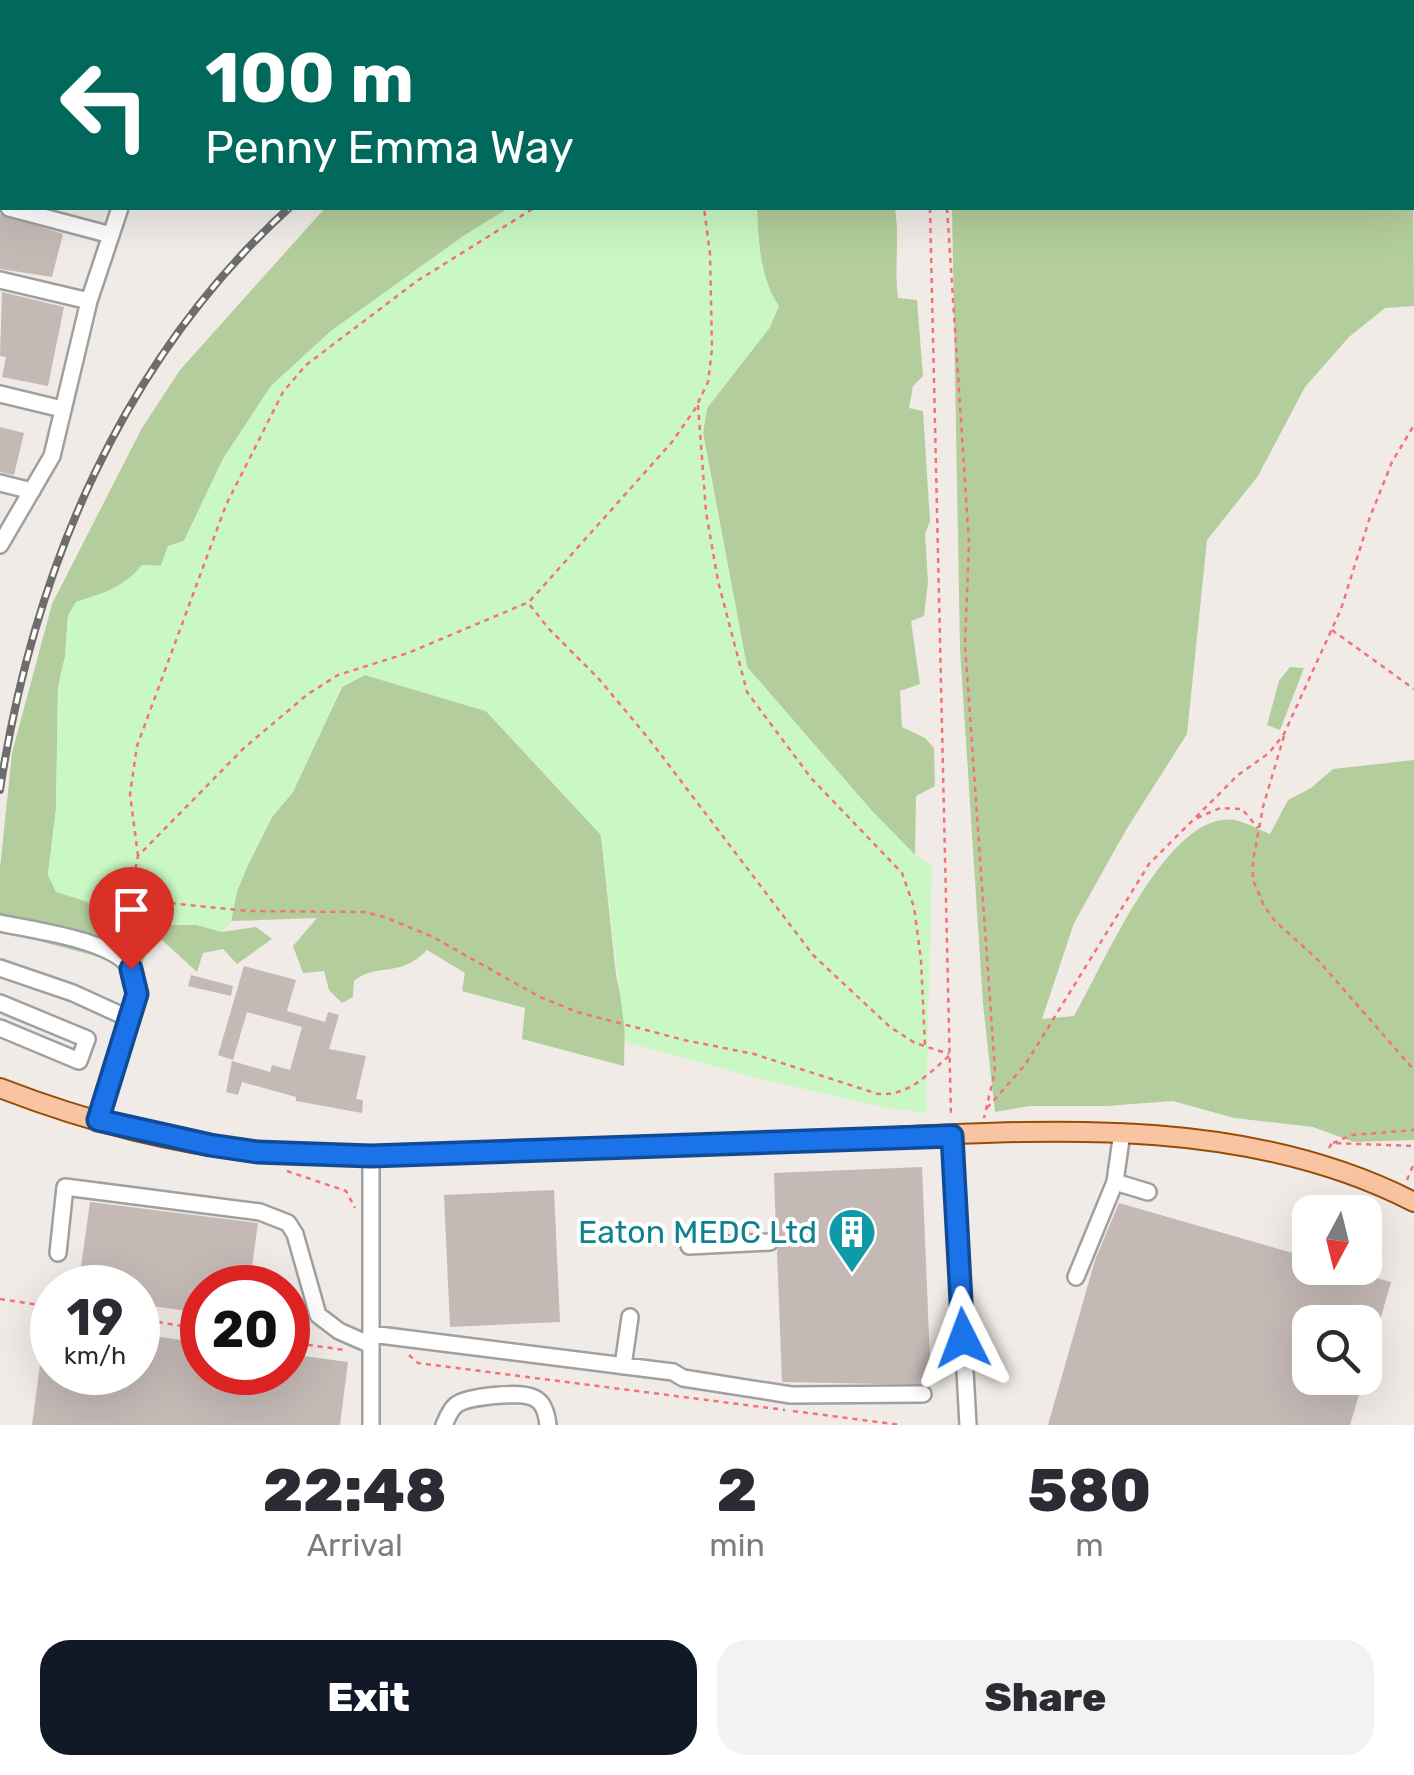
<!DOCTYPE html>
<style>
:root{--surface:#fff;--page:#f2f2f3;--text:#2b2b33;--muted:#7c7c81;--accent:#111827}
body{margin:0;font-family:Rubik,sans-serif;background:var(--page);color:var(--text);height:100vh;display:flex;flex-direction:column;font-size:38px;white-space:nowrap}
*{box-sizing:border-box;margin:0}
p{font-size:32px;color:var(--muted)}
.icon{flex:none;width:55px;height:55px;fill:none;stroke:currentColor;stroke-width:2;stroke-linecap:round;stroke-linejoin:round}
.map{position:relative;height:1425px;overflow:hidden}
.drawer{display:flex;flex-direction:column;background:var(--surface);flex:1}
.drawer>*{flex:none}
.hud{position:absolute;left:0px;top:0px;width:1415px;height:210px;box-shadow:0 10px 40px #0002;background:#00695c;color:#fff;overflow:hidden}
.needle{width:65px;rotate:187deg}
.controls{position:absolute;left:1292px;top:1195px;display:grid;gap:20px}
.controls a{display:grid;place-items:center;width:90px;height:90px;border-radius:20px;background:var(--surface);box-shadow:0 10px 40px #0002;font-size:50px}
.speed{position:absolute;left:30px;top:1265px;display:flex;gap:20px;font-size:50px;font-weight:700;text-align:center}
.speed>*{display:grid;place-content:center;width:130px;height:130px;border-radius:50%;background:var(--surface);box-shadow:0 10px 40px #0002;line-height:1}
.speed small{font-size:25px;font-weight:400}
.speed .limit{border:15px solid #d22;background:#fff;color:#111}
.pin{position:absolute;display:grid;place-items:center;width:85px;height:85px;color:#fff;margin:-102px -42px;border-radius:50% 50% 50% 0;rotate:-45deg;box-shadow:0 0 10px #0007}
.pin .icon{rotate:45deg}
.me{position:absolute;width:110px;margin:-55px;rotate:357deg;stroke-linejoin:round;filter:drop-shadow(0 0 8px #0008)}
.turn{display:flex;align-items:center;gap:35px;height:210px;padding:0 40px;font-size:45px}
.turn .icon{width:130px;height:130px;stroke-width:2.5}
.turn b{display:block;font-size:70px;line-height:85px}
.eta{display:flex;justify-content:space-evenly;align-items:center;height:170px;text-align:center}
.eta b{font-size:60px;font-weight:800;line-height:70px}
.button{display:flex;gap:20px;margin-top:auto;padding:20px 40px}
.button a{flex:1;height:115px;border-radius:30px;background:var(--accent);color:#fff;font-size:40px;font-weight:800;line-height:115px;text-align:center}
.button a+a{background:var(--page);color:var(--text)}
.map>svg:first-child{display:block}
.forest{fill:#b3ce9c}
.park{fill:#c9f8c4}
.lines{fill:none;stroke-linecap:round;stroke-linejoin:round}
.stream{stroke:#a7d9dc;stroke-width:4}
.building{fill:#c4b9b5}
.minor-casing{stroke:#a0a0a0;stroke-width:20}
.major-casing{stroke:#964d04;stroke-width:22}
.path{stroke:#f67079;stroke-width:2.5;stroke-dasharray:5 5;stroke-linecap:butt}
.minor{stroke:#fff;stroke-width:15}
.major{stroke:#f9c4a1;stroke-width:18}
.rail-casing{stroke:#6d6d6d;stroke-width:8}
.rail{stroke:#fff;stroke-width:4;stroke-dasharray:11;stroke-linecap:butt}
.route-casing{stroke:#114b97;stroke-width:25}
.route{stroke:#1a73e8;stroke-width:18}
.labels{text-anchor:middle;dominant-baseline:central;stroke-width:8;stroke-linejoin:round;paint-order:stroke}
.culture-label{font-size:32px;fill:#0d838f;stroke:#fff;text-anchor:end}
</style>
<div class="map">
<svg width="1414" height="1425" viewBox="0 0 1414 1425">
<rect width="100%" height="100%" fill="#f0ebe6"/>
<path class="forest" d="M665,0H872L662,2Z
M1412,70L1414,306L1385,308L1349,337L1305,387L1258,476L1207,540L1187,734L1126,830L1074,923L1042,1019L1074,1016C1102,969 1167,810 1234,820C1246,822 1259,830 1270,834L1288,800L1311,788L1333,769L1414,760V1140L1354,1142L1313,1127L1234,1118L1173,1101L1106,1106H1029L995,1112L983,1004L960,649L952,208H1412Z
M325,208H509L465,235L331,331L271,386L223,459L184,541L168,546L161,566L142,565L132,577L112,590L76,602L68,616L65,657L58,687L56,809L48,874L91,905L161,925H197L222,932L256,927L272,939L237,964L223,949L203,953L197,972L162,940L149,946L137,978L107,959L9,933L0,927V868L12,753L52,604L142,428L180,370Z
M757,208L895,209C900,239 894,268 898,298L917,300L923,376L913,386L909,408L923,411L930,521L925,534L928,582L924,616L911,621L920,684L900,691L902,727L925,738L934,748L935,786L916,796L915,855L872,811L747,667L703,433L707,408L770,327L778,306C760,278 758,241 757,208Z
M1290,667L1304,668L1280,730L1267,725L1279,681Z
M365,675L486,711L601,835L616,975L625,1017L624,1066L522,1039L525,1008L462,991L465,973L427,950C399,979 377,962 354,981L353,997L342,1003L329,990L324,971L303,973L293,946L317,918L231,921L237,891L247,867L272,817L293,792L342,687Z"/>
<path class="park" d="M509,208H757C758,241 760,278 779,306L770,327L707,408L703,433L747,667L872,811L915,855L932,865L926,1113L887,1108L757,1078L626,1042L601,835L486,711L365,675L341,687L293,792L272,817L247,867L237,891L231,921L222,932L197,925H161L56,892L48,875L56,809L58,687L65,657L68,616L76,602C103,594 124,587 142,565L161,566L168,546L183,543L223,459L271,386L331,331L465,235Z"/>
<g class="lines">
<path class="stream" d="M1412,37H1414"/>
</g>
<path class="building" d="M0,214L63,234L52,277L0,269Z
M2,292L64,307L48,386L2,377L6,357L0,356Z
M0,427L24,433L14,475L0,472Z
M244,966L296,980L287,1011L325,1022L328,1012L339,1015L329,1049L366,1056L356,1099L363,1100L362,1113L296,1101V1097L242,1082L238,1095L226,1092L232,1061L270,1072L272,1065L290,1070L302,1027L247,1012L233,1060L218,1055Z
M191,975L233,986L231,996L188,986Z
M922,1167L931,1385L782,1382L777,1251L781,1242L776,1233L774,1173Z
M554,1190L560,1322L450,1327L444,1195Z
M90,1202L258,1223L249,1288H202V1313L138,1304V1288H78Z
M1119,1203L1310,1258V1268H1341L1391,1282L1368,1362L1365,1361V1322H1310V1378H1364L1350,1425H1048L1095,1260Z
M45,1327H52V1372H138V1334L202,1343V1372H288V1354L348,1362L340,1425H32Z"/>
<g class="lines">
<g class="minor-casing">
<path id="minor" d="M165,0L166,2
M295,0L299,2
M12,2L13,0
M129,2L132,0
M0,44L2,35
M0,166L2,167
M9,208L111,235
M0,280L89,301
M0,394L62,409
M0,483L32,491
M0,545L52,456L89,301L120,208
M0,923C32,930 114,940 131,969C146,995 108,1090 98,1120
M0,968L73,993L130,1019
M0,1003L87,1039L79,1061L0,1028
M952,1135L968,1425
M1115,1182L1148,1192
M689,1246L770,1242
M58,1253L65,1187L260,1212L288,1223L295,1234L318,1315L339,1331L371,1345
M1076,1277L1115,1182L1122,1132
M371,1334L673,1372L683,1378L791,1395L923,1394
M623,1366L630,1317
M371,1425V1156
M444,1425C447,1418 450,1410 456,1405C468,1396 521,1391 534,1398C544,1402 547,1416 548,1425"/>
</g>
<g class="major-casing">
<path id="major" d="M0,1088C80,1119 169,1143 255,1152C293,1155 333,1155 371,1156C518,1151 664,1147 811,1141C1011,1133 1229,1107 1414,1202"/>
</g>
<path class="path" d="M939,2V0
M1412,64H1414
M930,208L951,1116
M947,208L969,543L965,645L995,1071L984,1118
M698,405L706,512L718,581L747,692L811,778L902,873L914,907L921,960L925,1046
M530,605L548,628L599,679L649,739L813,955L890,1027L915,1043L949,1054
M1332,630L1414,689
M1284,736L1263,807L1253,861V880L1264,906L1275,921L1317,959L1414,1070
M1197,818L1220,808L1242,809L1258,828
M138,856L130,794L137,746L226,505L283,392L306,365L417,281L534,208
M131,899L247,911L364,912L384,917L431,936L540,997L577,1012L684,1040L754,1054L878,1094C909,1096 927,1075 950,1055
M116,936L129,899L138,856L244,748L308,694L338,675L408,653L529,602L672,442L695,409L708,382L712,349L710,254L704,208
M987,1108L1025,1065L1149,864L1238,775L1269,753L1284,734L1341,609L1370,517L1392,462L1414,425
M1333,1143L1352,1135L1414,1130
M1329,1148L1332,1143L1414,1146
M287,1171L346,1191L355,1208
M1407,1180L1414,1163
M0,1299L52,1307
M138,1319L202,1329
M288,1342L345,1350
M409,1355L418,1363L785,1410
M793,1411L901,1425"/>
<use href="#minor" class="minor"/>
<use href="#major" class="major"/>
<g class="rail-casing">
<path id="rail" d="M600,2L603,0
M0,790C33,571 123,359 289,208"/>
</g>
<use href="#rail" class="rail"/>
</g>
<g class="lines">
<g class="route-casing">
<path id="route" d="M131,969L137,994L98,1120L210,1145L257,1152L371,1156L952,1136L963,1338"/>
</g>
<use href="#route" class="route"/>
</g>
<defs>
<g id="building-pin" transform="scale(2.5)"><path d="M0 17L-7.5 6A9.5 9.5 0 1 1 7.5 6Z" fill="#0f9aa8" stroke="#fff"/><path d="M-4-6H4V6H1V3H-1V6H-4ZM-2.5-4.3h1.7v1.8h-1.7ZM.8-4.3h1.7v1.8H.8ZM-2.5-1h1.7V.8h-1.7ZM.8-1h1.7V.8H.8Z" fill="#fff"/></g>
</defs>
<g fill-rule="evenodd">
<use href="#building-pin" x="852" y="1232"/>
</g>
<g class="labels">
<g class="culture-label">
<text x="817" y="1232">Eaton MEDC Ltd</text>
</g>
</g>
</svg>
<div class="controls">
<a><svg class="needle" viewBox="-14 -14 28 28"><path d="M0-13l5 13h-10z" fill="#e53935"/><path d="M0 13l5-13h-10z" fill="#7c7c81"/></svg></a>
<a><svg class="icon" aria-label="search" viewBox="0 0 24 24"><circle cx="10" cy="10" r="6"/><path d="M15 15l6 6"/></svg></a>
</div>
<div class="speed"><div>19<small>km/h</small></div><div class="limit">20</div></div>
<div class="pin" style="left:131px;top:969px;background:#d93025"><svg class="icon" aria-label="arrive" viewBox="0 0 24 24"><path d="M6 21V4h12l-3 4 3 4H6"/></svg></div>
<svg class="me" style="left:963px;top:1338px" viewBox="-20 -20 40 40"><path d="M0-17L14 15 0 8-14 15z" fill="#1a73e8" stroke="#fff" stroke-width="4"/></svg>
<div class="hud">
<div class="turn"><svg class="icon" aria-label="left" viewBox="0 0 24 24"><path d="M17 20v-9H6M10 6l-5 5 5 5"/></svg><div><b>100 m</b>Penny Emma Way</div></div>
</div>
</div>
<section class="drawer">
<div class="eta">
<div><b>22:48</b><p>Arrival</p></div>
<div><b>2</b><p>min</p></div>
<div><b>580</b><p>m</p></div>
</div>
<div class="button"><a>Exit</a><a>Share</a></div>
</section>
